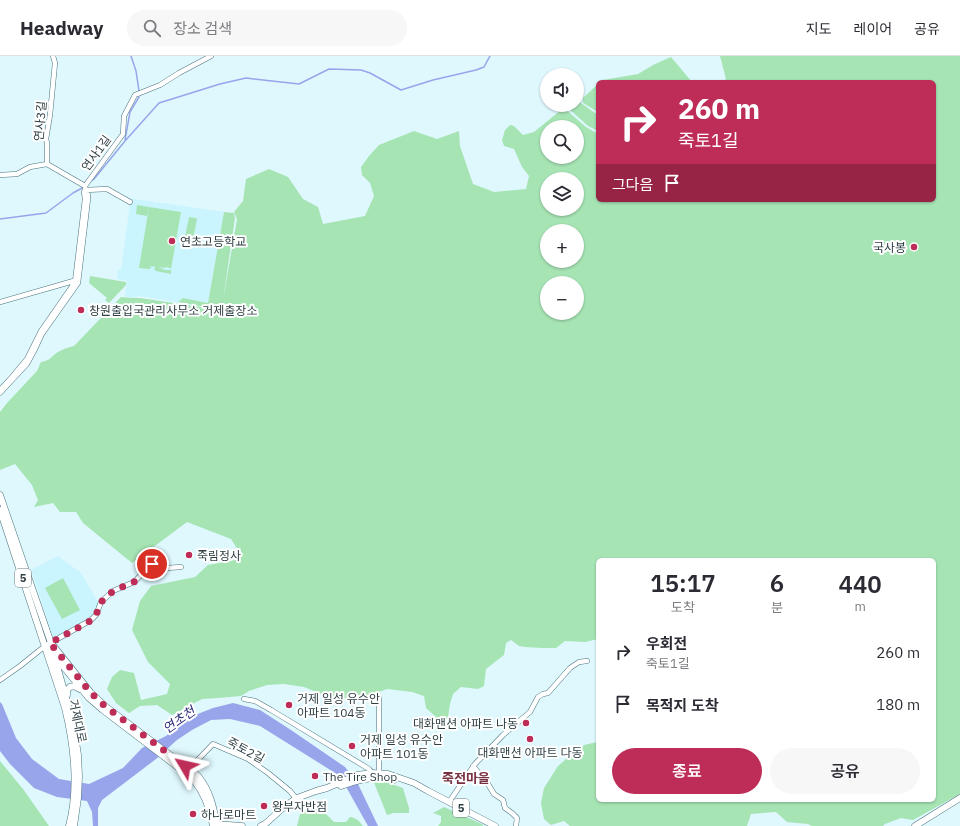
<!DOCTYPE html>
<html lang="ko">
<meta charset="utf-8">
<style>
:root{--surface:#fff;--page:#f7f7f7;--text:#2b2b33;--muted:#7c7c81;--line:#e1e1e2;--accent:#bd2d57}
body{margin:0;font-family:"IBM Plex Sans","Noto Sans KR",sans-serif;background:var(--page);color:var(--text);height:100vh;display:flex;flex-direction:column;font-size:15px;white-space:nowrap}
*{box-sizing:border-box;margin:0}
p{font-size:13px;color:var(--muted)}
.icon{flex:none;width:22px;height:22px;fill:none;stroke:currentColor;stroke-width:2;stroke-linecap:round;stroke-linejoin:round}
.map{position:relative;flex:1;overflow:hidden}
.side{position:absolute;left:596px;top:502px;width:340px;height:244px;display:flex;flex-direction:column;background:var(--surface);border-radius:6px;box-shadow:0 1px 3px #0004}
.side>*{flex:none}
.banner{position:absolute;left:596px;top:24px;width:340px;height:122px;border-radius:6px;box-shadow:0 1px 3px #0004;background:#bd2d57;color:#fff;overflow:hidden}
.controls{position:absolute;left:540px;top:12px;display:grid;gap:8px}
.controls a{display:grid;place-items:center;width:44px;height:44px;border-radius:50%;background:var(--surface);box-shadow:0 1px 3px #0004;font-size:20px}
.pin{position:absolute;display:grid;place-items:center;width:34px;height:34px;color:#fff;margin:-17px;border:2px solid #fff;border-radius:50%;box-shadow:0 1px 4px #0007}
.me{position:absolute;width:44px;margin:-22px;rotate:306deg;stroke-linejoin:round;filter:drop-shadow(0 0 3px #0008)}
.turn{display:flex;align-items:center;gap:14px;height:84px;padding:0 16px;font-size:18px}
.turn .icon{width:52px;height:52px;stroke-width:2.5}
.turn b{display:block;font-size:28px;line-height:34px}
.then{display:flex;align-items:center;height:38px;padding:0 16px;background:#0003;gap:8px;font-size:15px}
.eta{display:flex;justify-content:space-evenly;align-items:center;height:68px;text-align:center}
.eta b{font-size:24px;font-weight:600;line-height:28px}
.primary-button{display:flex;gap:8px;margin-top:auto;padding:8px 16px}
.primary-button a{flex:1;height:46px;border-radius:24px;background:var(--accent);color:#fff;font-size:16px;font-weight:600;line-height:46px;text-align:center}
.primary-button a+a{background:var(--page);color:var(--text)}
ul{padding:0;list-style:none}
li{display:flex;align-items:center;gap:12px;height:52px;padding:0 16px}
li div{flex:1}
li b{display:block;font-size:15px}
li em{font-style:normal}
header{display:flex;align-items:center;gap:24px;box-sizing:border-box;height:56px;padding:0 20px;background:var(--surface);border-bottom:1px solid var(--line)}
header strong{font-size:19px}
nav{display:flex;gap:22px;margin-inline-start:auto;font-size:14px}
.search{width:280px;height:36px;background:var(--page);display:flex;align-items:center;gap:10px;box-sizing:border-box;padding:0 14px;border-radius:22px;color:var(--muted);font-size:15px}
.map>svg:first-child{display:block}
.built{fill:#caf4fe}
.green{fill:#a6e4b4;fill-rule:evenodd}
.water{fill:#98a5eb}
.lines{fill:none;stroke-linecap:round;stroke-linejoin:round}
.stream{stroke:#98a5eb;stroke-width:1.5}
.minor-casing{stroke:#4b727b;stroke-width:5.5}
.major-casing{stroke:#4b727b;stroke-width:7}
.minor{stroke:#fff;stroke-width:4.5}
.major{stroke:#fff;stroke-width:6}
.route{stroke:#bd2d57;stroke-width:7;stroke-dasharray:0 12.6}
.poi-dot{fill:#bd2d57;stroke:#fff;stroke-width:1.5}
.labels{text-anchor:middle;dominant-baseline:central;stroke-width:4;stroke-linejoin:round;paint-order:stroke}
.shield{fill:#fff;stroke:#6d797c;stroke-width:1}
.shield-label{font-size:11px;font-weight:bold;fill:#2e3f44}
.street-label{font-size:12px;fill:#2e3f44;stroke:#fff}
.poi-label{font-size:12px;fill:#2e3f44;stroke:#fff;text-anchor:start}
.water-label{font-size:13px;font-style:italic;fill:#292b7b;stroke:#fff}
.neighbourhood-label{font-size:13px;font-weight:bold;fill:#783141;stroke:#fff}
</style>
<header>
<strong>Headway</strong>
<div class="search"><svg class="icon" aria-label="search" viewBox="0 0 24 24"><circle cx="10" cy="10" r="6"/><path d="M15 15l6 6"/></svg>장소 검색</div>
<nav><a>지도</a><a>레이어</a><a>공유</a></nav>
</header>
<div class="map">
<svg width="960" height="770" viewBox="0 0 960 770">
<rect width="100%" height="100%" fill="#def8fe"/>
<path class="built" d="M127,142L224,156L208,247L183,242L178,246L139,240L133,242L125,240L127,225L117,223L118,214H121L130,148Z
M58,500L81,517L98,546L95,559L54,584L31,514Z"/>
<path class="green" d="M720,0H960V738L913,764L901,762L885,768L883,770H812L808,768L787,766L776,756L751,758L747,770H570L564,765L551,769L544,763L541,747L544,732L558,710L572,698L584,689L597,686L598,685V744H934V504H598V583L585,586L565,585L556,592H542L525,591L519,590L511,584L506,587L504,599L486,613L484,630L478,633L461,631L453,638L450,648L448,661L443,670L441,671L438,670L436,661L426,652L424,640L412,636L387,633L361,643L354,642L334,643L304,631L284,628L267,629L249,635L241,640L218,642L202,643L172,659L157,649L140,650L129,657L116,647L107,633L112,621L120,614L134,617L141,644L167,638L170,628L148,606L132,574L140,545L151,530L195,521L208,509L235,504L238,494L231,483L187,466L132,507L83,467L76,456H60L53,447L34,451L38,444L32,429L15,408L0,414V356L7,347L37,315L41,306C52,304 50,301 58,296C63,293 69,291 74,290L121,241L133,242H140L221,254L178,246L183,242L208,247L224,156L234,157L235,162L223,244L237,163L234,156L243,145L246,123L269,113L288,121L303,143L318,151L323,168L365,160L374,140L370,127L362,119L361,111L369,100L379,89L414,75L437,83L459,75L460,90L473,128L494,136L526,133L529,120L522,111L514,93L504,90L502,84L505,74L510,69L514,70L523,79L534,76L561,54L564,52L586,71L598,78V144H934V26H722L726,23ZM547,71H577V101H547ZM547,123H577V153H547ZM547,175H577V205H547ZM547,227H577V257H547Z
M671,1L692,26H600L603,24L638,18L653,9Z
M598,28V56L583,47V42Z
M578,45L598,59V75L588,70L568,52L572,49H577V46Z
M137,149L149,151L147,160L136,158Z
M149,151L181,156L171,213L170,212L166,211L165,212L158,211L165,214H171V218L156,215L154,213L156,211L150,210L151,212L149,213L139,212Z
M189,161L196,162L197,163L193,183L186,182L185,181Z
M90,220L126,226V229L109,247L105,244L107,242L89,227Z
M63,522L80,554L62,563L45,532Z
M0,705L23,733L49,770H0Z
M373,724L386,726L403,732L409,752V757H393L387,759Z
M309,751C321,754 326,757 334,766H346L350,761C357,762 359,765 363,770H297L300,758Z
M444,751L484,769L481,770H438L441,766V760L433,757Z"/>
<path class="water" d="M0,646L2,648L16,682L32,703L59,723L89,728L123,712L142,692L166,680L185,663L213,652L233,647L260,654L291,674L345,711L358,728L378,770H368L340,720L260,670L230,663L211,664L192,674L177,684L156,703L102,744L98,752V770H93L92,756L87,745L57,741L34,732L10,708L0,695Z"/>
<g class="lines">
<path class="stream" d="M131,0L136,15L139,35
M125,84L130,56L139,41
M90,126L94,123L125,85L159,47L220,28L246,22L299,28L329,13L361,14L370,17L401,34L433,24L476,14L484,11L490,0
M0,163L46,157L73,137L84,131"/>
<g class="minor-casing">
<path id="minor" d="M47,108L85,130
M0,119L17,118L30,111L47,108V87L46,83L50,59L55,7L53,0
M130,146L107,133L85,134V130L123,78L124,60L135,39L160,29L179,17L211,0
M0,246L77,224
M0,334L12,321L27,303L41,275L75,226L85,143L84,136L85,134L88,139V143L78,227L42,278L34,295L27,308L0,337
M0,624L20,610L45,590L91,564L96,559L101,546L113,535L134,526L152,508L167,512L181,511
M244,643L255,645L271,654L369,713L372,717
M473,710L488,728L494,738L503,744L505,752L512,757L517,762L516,770
M187,715L213,688L248,703L268,717L290,735L298,745
M379,720V642
M449,746L475,708L503,679L530,656L538,641L543,638L548,637L570,612L579,606L587,605"/>
</g>
<g class="major-casing">
<path id="major" d="M0,439L51,587L91,637L106,651L198,720C210,734 214,753 217,770
M0,454L65,652C74,689 79,732 69,770
M46,591L67,615L89,642L103,654L192,722C204,736 210,752 213,770
M55,603L73,666L78,699L79,720L78,742L74,770
M67,639V634L70,631L74,630L80,633
M341,730C357,724 377,718 394,724
M214,768L242,770
M261,770L265,768L284,751L297,742L316,735L327,732L357,719L372,717L388,718L414,727L428,735L495,770
M915,770L960,742"/>
</g>
<use href="#minor" class="minor"/>
<use href="#major" class="major"/>
</g>
<g class="lines">
<path class="route" d="M152,508L134,526L113,535L101,546L96,559L92,564L50,587L91,637L106,651L185,710"/>
</g>
<g class="poi-dot">
<circle cx="172" cy="185" r="4"/>
<circle cx="914" cy="191" r="4"/>
<circle cx="81" cy="254" r="4"/>
<circle cx="189" cy="499" r="4"/>
<circle cx="289" cy="649" r="4"/>
<circle cx="526" cy="667" r="4"/>
<circle cx="530" cy="683" r="4"/>
<circle cx="352" cy="690" r="4"/>
<circle cx="315" cy="720" r="4"/>
<circle cx="264" cy="750" r="4"/>
<circle cx="193" cy="758" r="4"/>
</g>
<g class="labels">
<g class="shield">
<rect x="15" y="513" width="16" height="18" rx="3"/>
<rect x="453" y="743" width="16" height="18" rx="3"/>
</g>
<g class="shield-label">
<text x="23" y="522">5</text>
<text x="461" y="752">5</text>
</g>
<g class="street-label">
<text transform="translate(40 65) rotate(-85)">연사3길</text>
<text transform="translate(96 97) rotate(-54)">연사1길</text>
<text transform="translate(78 665) rotate(78)">거제대로</text>
<text transform="translate(246 694) rotate(28)">죽토2길</text>
</g>
<g class="poi-label">
<text x="180" y="185">연초고등학교</text>
<text x="906" y="191" text-anchor="end">국사봉</text>
<text x="89" y="254">창원출입국관리사무소 거제출장소</text>
<text x="197" y="499">죽림정사</text>
<text x="297" y="642">거제 일성 유수안<tspan x="297" dy="14">아파트 104동</tspan></text>
<text x="518" y="667" text-anchor="end">대화맨션 아파트 나동</text>
<text x="360" y="683">거제 일성 유수안<tspan x="360" dy="14">아파트 101동</tspan></text>
<text x="530" y="696" text-anchor="middle">대화맨션 아파트 다동</text>
<text x="323" y="720">The Tire Shop</text>
<text x="272" y="750">왕부자반점</text>
<text x="201" y="758">하나로마트</text>
</g>
<g class="water-label">
<text transform="translate(179 664) rotate(-35)">연초천</text>
</g>
<g class="neighbourhood-label">
<text x="466" y="722">죽전마을</text>
</g>
</g>
</svg>
<div class="controls">
<a><svg class="icon" aria-label="sound" viewBox="0 0 24 24"><path d="M4 9h4l5-4v14l-5-4H4zM17 9q2 3 0 6"/></svg></a>
<a><svg class="icon" aria-label="search" viewBox="0 0 24 24"><circle cx="10" cy="10" r="6"/><path d="M15 15l6 6"/></svg></a>
<a><svg class="icon" aria-label="layers" viewBox="0 0 24 24"><path d="M12 4l9 5-9 5-9-5zM3 14l9 5 9-5"/></svg></a>
<a>+</a>
<a>−</a>
</div>
<div class="pin" style="left:152px;top:508px;background:#d93025"><svg class="icon" aria-label="arrive" viewBox="0 0 24 24"><path d="M6 21V4h12l-3 4 3 4H6"/></svg></div>
<svg class="me" style="left:185px;top:710px" viewBox="-20 -20 40 40"><path d="M0-17L14 15 0 8-14 15z" fill="#bd2d57" stroke="#fff" stroke-width="4"/></svg>
<div class="banner">
<div class="turn"><svg class="icon" aria-label="right" viewBox="0 0 24 24"><path d="M7 20v-9h11M14 6l5 5-5 5"/></svg><div><b>260 m</b>죽토1길</div></div>
<div class="then">그다음<svg class="icon" aria-label="arrive" viewBox="0 0 24 24"><path d="M6 21V4h12l-3 4 3 4H6"/></svg></div>
</div>
<section class="side">
<div class="eta">
<div><b>15:17</b><p>도착</p></div>
<div><b>6</b><p>분</p></div>
<div><b>440</b><p>m</p></div>
</div>
<ul>
<li><svg class="icon" aria-label="right" viewBox="0 0 24 24"><path d="M7 20v-9h11M14 6l5 5-5 5"/></svg><div><b>우회전</b><p>죽토1길</p></div><em>260 m</em></li>
<li><svg class="icon" aria-label="arrive" viewBox="0 0 24 24"><path d="M6 21V4h12l-3 4 3 4H6"/></svg><div><b>목적지 도착</b></div><em>180 m</em></li>
</ul>
<div class="primary-button"><a>종료</a><a>공유</a></div>
</section>
</div>
